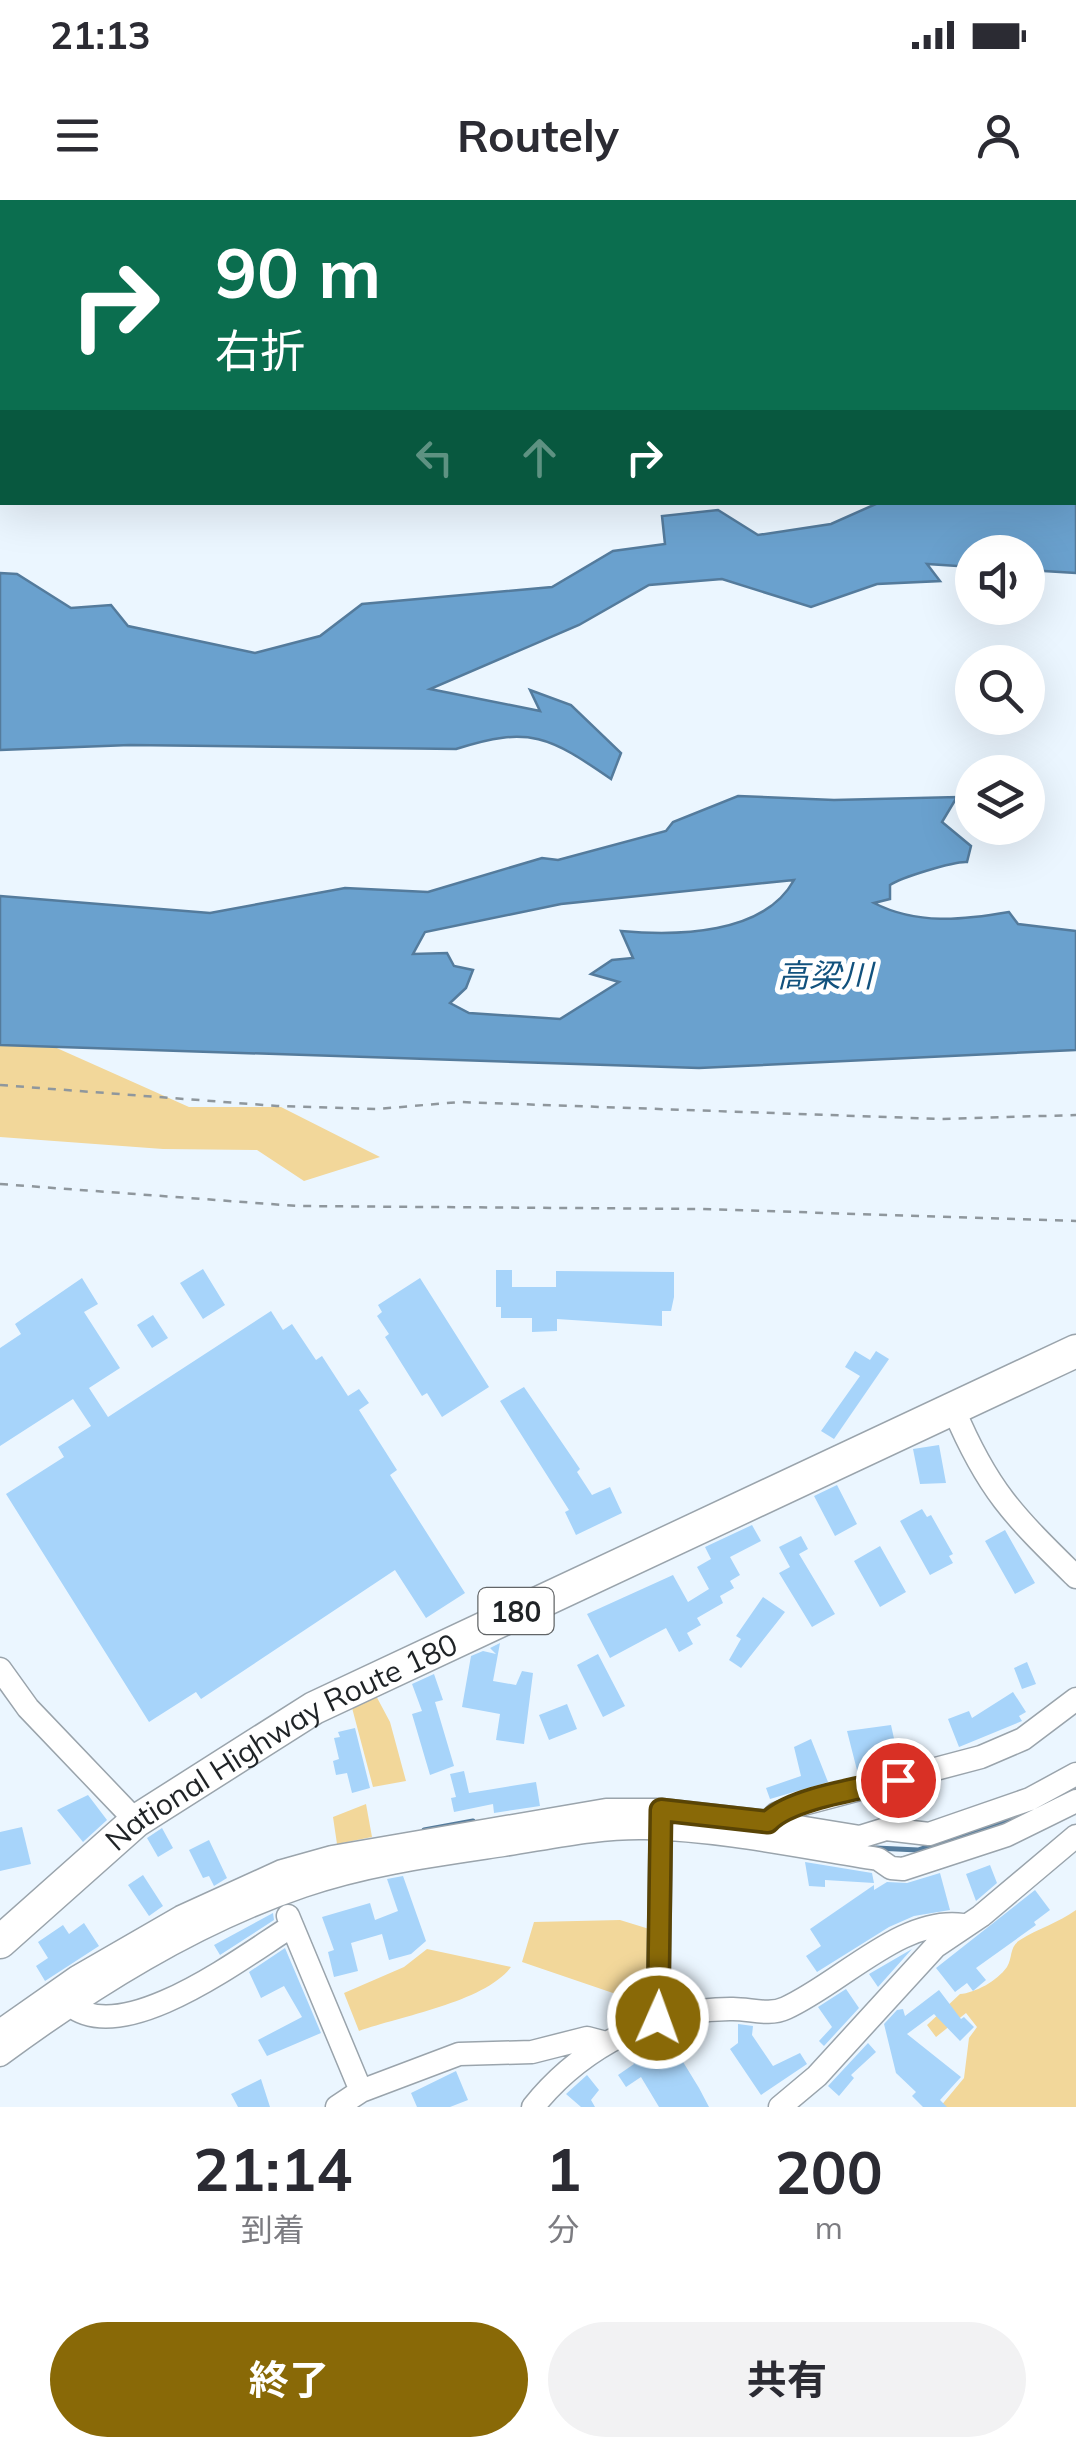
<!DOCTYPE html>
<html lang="ja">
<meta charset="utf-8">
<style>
:root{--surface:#fff;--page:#f2f2f3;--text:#2b2b33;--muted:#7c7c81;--accent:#896907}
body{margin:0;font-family:Mulish,"Noto Sans JP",sans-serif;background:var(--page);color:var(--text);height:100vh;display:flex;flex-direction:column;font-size:38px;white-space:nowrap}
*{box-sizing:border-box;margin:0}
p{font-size:32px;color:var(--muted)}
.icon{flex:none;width:55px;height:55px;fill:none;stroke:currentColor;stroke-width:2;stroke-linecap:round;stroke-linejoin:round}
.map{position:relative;height:1907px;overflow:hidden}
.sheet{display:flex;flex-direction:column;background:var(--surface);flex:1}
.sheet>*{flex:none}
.top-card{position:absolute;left:0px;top:0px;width:1078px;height:305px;box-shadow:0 10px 40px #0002;background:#0b6e4f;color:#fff;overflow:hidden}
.fabs{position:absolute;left:955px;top:335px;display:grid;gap:20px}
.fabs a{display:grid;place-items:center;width:90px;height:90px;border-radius:50%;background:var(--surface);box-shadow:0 10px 40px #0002;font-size:50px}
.pin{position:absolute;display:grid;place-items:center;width:85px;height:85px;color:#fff;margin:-42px;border:5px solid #fff;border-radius:50%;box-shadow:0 2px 10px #0007}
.me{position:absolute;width:110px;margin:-55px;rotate:2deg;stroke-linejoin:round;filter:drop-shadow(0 0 8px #0008)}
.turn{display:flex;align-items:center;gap:35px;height:210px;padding:0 50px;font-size:45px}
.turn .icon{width:130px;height:130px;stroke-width:2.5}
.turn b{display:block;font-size:70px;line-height:85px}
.lanes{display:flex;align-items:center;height:95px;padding:0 50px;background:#0003;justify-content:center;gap:50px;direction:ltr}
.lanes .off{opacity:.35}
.eta{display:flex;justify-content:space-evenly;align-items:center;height:170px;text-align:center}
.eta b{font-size:60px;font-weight:700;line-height:70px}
.primary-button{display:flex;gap:20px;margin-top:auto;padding:20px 50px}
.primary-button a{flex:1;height:115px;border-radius:60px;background:var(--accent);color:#fff;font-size:40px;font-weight:700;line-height:115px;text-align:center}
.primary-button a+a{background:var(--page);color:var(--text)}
.status{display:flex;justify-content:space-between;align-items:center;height:70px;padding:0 50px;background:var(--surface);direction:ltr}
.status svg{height:28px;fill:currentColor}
header{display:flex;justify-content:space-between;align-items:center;height:130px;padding:0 50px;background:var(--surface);font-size:45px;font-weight:700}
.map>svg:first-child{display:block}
.green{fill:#f2d79a}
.water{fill:#6aa1ce;stroke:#547b9c;stroke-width:2.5;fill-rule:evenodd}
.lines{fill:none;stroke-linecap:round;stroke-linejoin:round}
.stream{stroke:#547b9c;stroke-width:5}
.building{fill:#a7d4fa}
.minor-casing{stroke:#9aa4ac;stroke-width:25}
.major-casing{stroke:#9aa4ac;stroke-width:30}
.highway-casing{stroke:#9aa4ac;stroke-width:35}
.path{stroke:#8f979d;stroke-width:2.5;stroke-dasharray:8 8;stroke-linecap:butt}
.minor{stroke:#fff;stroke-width:22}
.major{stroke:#fff;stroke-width:28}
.highway{stroke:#fff;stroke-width:32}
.route-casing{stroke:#594405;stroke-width:25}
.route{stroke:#896907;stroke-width:18}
.labels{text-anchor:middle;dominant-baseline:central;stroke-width:10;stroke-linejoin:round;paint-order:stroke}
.shield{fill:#fff;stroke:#626567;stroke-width:2.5}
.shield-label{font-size:28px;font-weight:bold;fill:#1f2326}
.street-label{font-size:30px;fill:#1f2326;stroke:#fff}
.water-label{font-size:32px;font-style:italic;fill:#11517d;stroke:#fff}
</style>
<div class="status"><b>21:13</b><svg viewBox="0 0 49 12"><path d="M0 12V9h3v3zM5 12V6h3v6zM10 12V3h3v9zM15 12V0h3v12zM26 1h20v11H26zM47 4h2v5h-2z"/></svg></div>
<header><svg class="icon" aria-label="menu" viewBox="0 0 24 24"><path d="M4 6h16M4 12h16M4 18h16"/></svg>Routely<svg class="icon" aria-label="person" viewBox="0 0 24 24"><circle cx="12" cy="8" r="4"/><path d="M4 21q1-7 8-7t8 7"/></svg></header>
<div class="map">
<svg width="1076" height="1907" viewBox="0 0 1076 1907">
<rect width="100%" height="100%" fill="#ebf6ff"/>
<path class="green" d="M0,845H50L189,907H281L380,957L304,981L257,950L163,949L0,937Z
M374,1492L390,1522L406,1581L373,1587L351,1504Z
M366,1604L372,1637L337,1644L333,1617Z
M1076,1710V1907H940L964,1878L969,1838L977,1827L966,1813L936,1837L927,1825L960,1794C975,1793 997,1781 1007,1767C1013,1757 1009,1747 1020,1740C1039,1728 1058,1723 1076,1710Z
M620,1720L659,1732L654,1807L522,1762L534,1722Z
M427,1749L511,1767C485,1802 401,1816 359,1831L344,1793L404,1767Z"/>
<path class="water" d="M1076,291V373L1028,370V352H972V367L927,364L940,381L877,384L811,407L722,379L649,385L579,425L430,489L540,511L530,490L571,505L621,553L611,579C550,537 530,525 456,549L130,545L0,550V373L17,374L71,408L111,405L128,426L255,453L320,436L362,404L552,387L613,351L665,344L662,316L718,310L758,335L831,324L878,303L1075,302Z
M738,596L834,600L957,597L942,622L971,646L967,662C954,661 900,678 890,685V699L874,703C917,725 963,720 1009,712L1018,724L1076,731V850L699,868L0,845V696L210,713L345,688L428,692L542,658L558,660L666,631L673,622ZM794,680C764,735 676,736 621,731L633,758L612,760L591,774L619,782L560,819L469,813L450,803L466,788L473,770L454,766L447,753L413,754L425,732L561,704Z"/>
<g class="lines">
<path class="stream" d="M1057,1598L1076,1588
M424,1630L473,1621
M876,1648L918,1650L1029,1612"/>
</g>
<path class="building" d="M203,1069L225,1105L203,1119L180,1083Z
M496,1070H512V1087H556V1071L674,1072V1097L671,1111H662V1126L557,1119V1131L532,1132V1118H501V1107H496Z
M82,1078L98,1104L84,1112L120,1168L89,1188L108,1217L271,1111L283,1130L292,1124L316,1160L322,1156L348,1196L359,1189L369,1203L359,1210L397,1270L390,1275L465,1393L426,1418L395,1370L201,1499L196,1492L149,1522L6,1294L64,1257L58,1247L91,1226L73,1199L0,1246V1148L21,1134L15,1124Z
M420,1078L489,1187L442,1217L427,1193L422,1196L385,1137L389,1134L377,1116L382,1112L378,1105Z
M153,1115L168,1138L152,1148L137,1125Z
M855,1151L870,1160L876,1151L889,1159L834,1239L821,1231L860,1176L845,1167Z
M524,1187L580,1269L577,1272L592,1295L610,1287L622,1313L576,1335L565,1312L569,1310L500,1201Z
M939,1245L946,1283L920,1284L913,1249Z
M837,1285L857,1324L835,1336L814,1296Z
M922,1309L927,1317L931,1315L953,1354L949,1356L953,1363L930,1375L900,1321Z
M752,1325L761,1341L730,1357L740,1375L730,1381L734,1388L720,1396L723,1403L697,1418L701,1425L687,1433L693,1444L679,1452L666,1428L610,1458L587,1414L673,1375L688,1402L709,1389L697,1367L711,1359L705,1347Z
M1005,1330L1035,1383L1015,1394L985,1341Z
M801,1336L808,1349L799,1354L835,1414L812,1427L779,1373L790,1367L779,1347Z
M880,1346L906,1392L880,1407L854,1361Z
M763,1397L785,1412L741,1468L729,1460L741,1439L736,1436Z
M500,1443L493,1481L516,1485L522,1471L533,1473L524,1544L496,1540L500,1514L462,1507L471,1456L483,1451L496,1454L490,1448Z
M598,1454L625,1506L603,1517L577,1465Z
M1027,1462L1036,1484L1022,1489L1014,1468Z
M434,1474L443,1500L435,1502L454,1566L430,1575L412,1514L422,1511L412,1484Z
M1013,1492L1026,1512L1019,1516L1022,1521L959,1547L948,1519L969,1511L972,1518Z
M567,1504L577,1529L549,1540L539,1515Z
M891,1525L895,1543L883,1546L888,1566L858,1574L847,1531Z
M355,1528L370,1588L352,1593L347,1573L336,1575L333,1561L339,1559L334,1538L340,1537L338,1532Z
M811,1539L828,1582L770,1599L766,1588L801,1576L794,1547Z
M464,1571L469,1593L536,1582L540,1606L494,1613L493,1604L454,1612L451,1598L456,1597L450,1574Z
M88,1595L107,1620L83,1642L57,1610Z
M22,1627L31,1664L0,1671V1632Z
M162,1628L173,1648L158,1657L147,1638Z
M209,1640L227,1678L214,1686L209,1676L203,1678L189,1650Z
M805,1662L872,1673L874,1683L825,1680V1687L809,1686Z
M990,1665L997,1683L976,1701L966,1674Z
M940,1673L950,1710L914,1716L889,1727L817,1772L806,1756L821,1746L810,1729L874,1685V1690L887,1682L907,1683Z
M143,1675L163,1706L149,1716L128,1685Z
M403,1676L426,1741L411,1754L389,1760L382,1734L351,1743L358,1771L334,1777L328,1752L334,1750L322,1717L370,1703L375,1720L398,1711L387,1679Z
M1035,1690L1050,1710L1034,1722L1036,1725L976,1768L986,1780L973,1791L967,1783L955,1792L936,1768Z
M273,1713L274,1720L220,1755L214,1745Z
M84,1723L99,1746L45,1781L36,1766L48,1758L38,1742L63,1725L69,1734Z
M285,1748L321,1833L267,1856L258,1840L302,1817L284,1786L261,1798L249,1772Z
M912,1749L878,1787L869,1774Z
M846,1789L859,1808L824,1846L819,1841L832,1827L818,1807Z
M939,1790L961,1819L964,1817L974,1827L960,1841L934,1814L907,1834L961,1877L940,1900L947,1907H923L912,1896L916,1892L896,1873L884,1824L897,1810L903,1809L905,1816Z
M738,1824L753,1826L752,1835L773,1866L800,1853L807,1864L761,1895L730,1849L738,1843Z
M666,1834L699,1888L709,1907H659L641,1877L626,1887L618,1875L634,1864L625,1851Z
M868,1843L876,1852L851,1875L854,1878L839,1896L828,1886Z
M456,1871L468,1900L450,1907H417L411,1893Z
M587,1875L599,1890L591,1900L595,1907H581L566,1894Z
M261,1879L270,1907H238L231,1894Z"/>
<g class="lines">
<g class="minor-casing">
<path id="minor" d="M304,0L305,2
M954,1210C988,1291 1014,1316 1076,1377
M0,1469L28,1508L136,1621
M768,1622L860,1637L886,1629L929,1634L1030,1599L1076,1574
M288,1716L361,1891
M70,1805C124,1849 245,1755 292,1726
M658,1818L661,1617
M0,1831L77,1777L181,1717L282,1671L332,1657L606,1610H661L768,1622L776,1614L803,1604L981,1557L1023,1539L1076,1499
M0,1855C92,1787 194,1723 303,1686C367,1664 436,1655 503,1645C549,1638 598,1627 645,1628C723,1630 801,1647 878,1659L891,1668L903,1669L1007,1635L1076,1601
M337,1907L361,1891L459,1854L532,1852L587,1838L606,1843
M533,1907C581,1847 655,1808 733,1809C751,1809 769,1816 786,1808C841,1783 903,1716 963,1725
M780,1907L817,1876L935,1747L981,1716L1076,1636"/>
</g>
<g class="major-casing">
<path id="major" d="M1075,43H1076
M0,81H2"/>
</g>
<g class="highway-casing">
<g id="highway">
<path id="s1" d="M0,1742L136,1621L314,1508L1076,1151"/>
</g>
</g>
<path class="path" d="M1075,3H1076
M1075,80H1076
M0,109L2,108
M0,137L2,136
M0,885L277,906L377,909L460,902L942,919L1076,915
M0,984L297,1006L702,1009L1076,1021"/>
<use href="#minor" class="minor"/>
<use href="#major" class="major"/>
<use href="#highway" class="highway"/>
</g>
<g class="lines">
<g class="route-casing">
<path id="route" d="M658,1818L661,1610L768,1622C790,1598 865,1588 898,1580"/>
</g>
<use href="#route" class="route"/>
</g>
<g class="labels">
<rect class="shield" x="478.5" y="1388" width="75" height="46" rx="8"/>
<g class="shield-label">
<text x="516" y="1411">180</text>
</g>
<g class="street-label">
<text stroke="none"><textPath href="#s1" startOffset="348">National Highway Route 180</textPath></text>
</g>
<g class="water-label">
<text x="825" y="775">高梁川</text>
</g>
</g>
</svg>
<div class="fabs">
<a><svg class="icon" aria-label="sound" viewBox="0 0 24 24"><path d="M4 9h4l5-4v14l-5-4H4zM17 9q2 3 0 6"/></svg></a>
<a><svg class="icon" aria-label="search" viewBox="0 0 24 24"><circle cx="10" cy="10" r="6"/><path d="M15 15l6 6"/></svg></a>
<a><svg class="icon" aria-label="layers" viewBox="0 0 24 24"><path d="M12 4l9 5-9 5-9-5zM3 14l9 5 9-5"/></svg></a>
</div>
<div class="pin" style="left:898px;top:1580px;background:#d93025"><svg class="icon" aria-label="arrive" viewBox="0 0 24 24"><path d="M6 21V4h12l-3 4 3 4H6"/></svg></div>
<svg class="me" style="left:658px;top:1818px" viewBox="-20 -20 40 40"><circle r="17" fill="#896907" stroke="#fff" stroke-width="3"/><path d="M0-11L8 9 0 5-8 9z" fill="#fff"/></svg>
<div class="top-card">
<div class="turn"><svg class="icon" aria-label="right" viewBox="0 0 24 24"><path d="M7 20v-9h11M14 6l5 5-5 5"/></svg><div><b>90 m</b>右折</div></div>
<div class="lanes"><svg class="icon off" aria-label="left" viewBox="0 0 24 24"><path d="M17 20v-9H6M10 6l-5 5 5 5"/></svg><svg class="icon off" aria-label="ahead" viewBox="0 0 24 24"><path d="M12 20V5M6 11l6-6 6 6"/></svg><svg class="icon" aria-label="right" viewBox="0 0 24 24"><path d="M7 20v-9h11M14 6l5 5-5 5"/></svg></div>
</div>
</div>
<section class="sheet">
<div class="eta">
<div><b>21:14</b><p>到着</p></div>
<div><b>1</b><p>分</p></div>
<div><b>200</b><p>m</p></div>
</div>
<div class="primary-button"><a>終了</a><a>共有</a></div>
</section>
